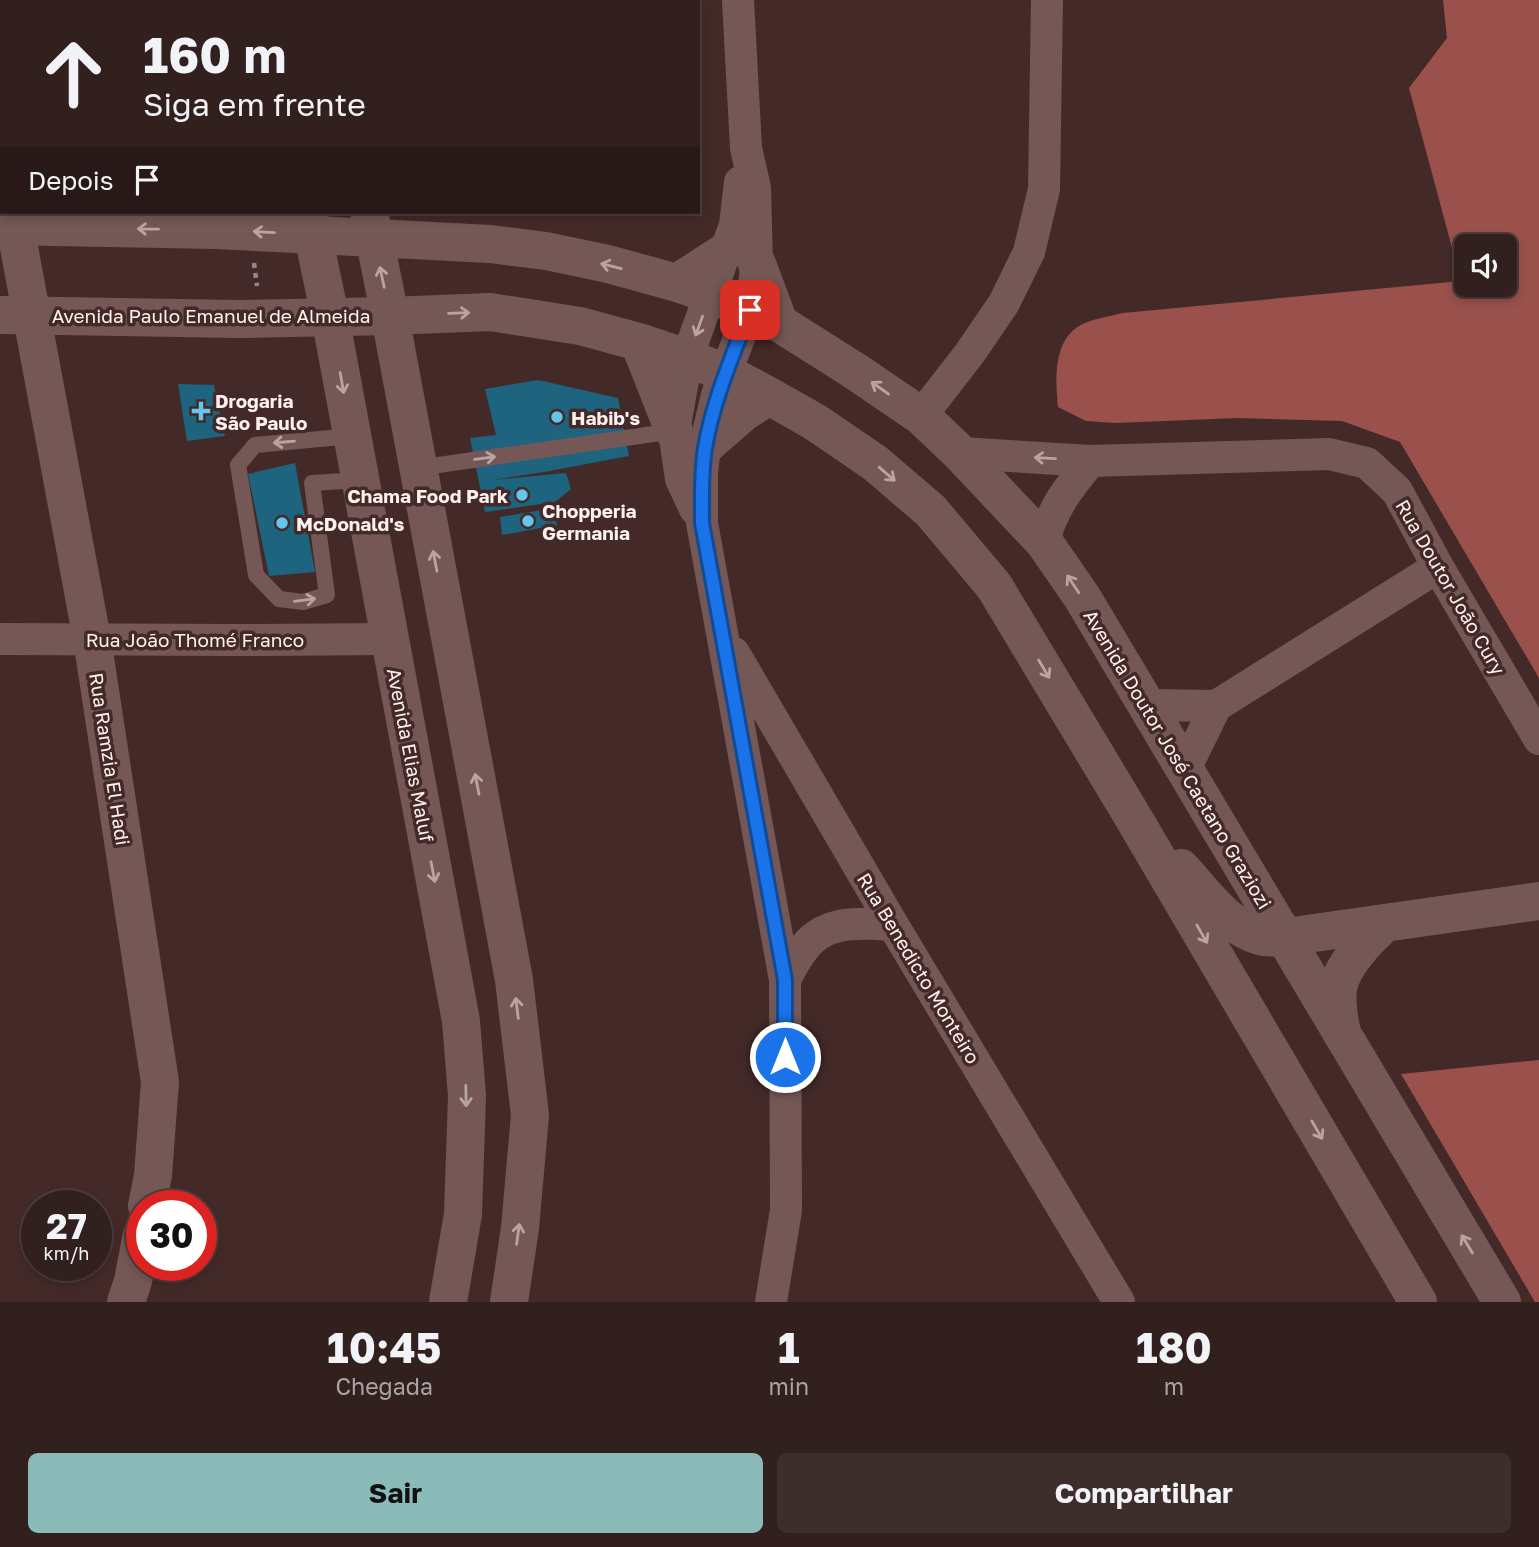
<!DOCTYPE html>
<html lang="pt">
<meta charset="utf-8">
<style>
:root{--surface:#32201e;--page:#3d2d2b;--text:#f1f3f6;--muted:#a8a3a4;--line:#4d3e3c;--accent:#8bbbb9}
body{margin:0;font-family:"Golos Text",sans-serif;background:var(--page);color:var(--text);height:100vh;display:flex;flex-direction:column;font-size:26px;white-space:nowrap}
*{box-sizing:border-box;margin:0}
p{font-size:23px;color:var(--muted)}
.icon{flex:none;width:38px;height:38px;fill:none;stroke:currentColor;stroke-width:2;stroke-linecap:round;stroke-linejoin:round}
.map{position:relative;height:1302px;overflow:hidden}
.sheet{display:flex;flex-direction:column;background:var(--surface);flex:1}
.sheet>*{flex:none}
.guide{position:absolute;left:0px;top:0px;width:700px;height:214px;box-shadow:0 4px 10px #0003,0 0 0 2px var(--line);background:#32201e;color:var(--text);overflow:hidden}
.buttons{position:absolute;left:1454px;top:234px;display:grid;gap:14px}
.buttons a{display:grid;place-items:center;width:63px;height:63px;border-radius:10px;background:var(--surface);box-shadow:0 4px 10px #0003,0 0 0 2px var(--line);font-size:35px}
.speed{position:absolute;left:21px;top:1190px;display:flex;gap:14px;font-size:35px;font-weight:700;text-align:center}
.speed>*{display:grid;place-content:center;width:91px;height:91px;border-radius:50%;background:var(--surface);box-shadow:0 4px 10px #0003,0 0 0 2px var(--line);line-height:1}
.speed small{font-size:18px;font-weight:400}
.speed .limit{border:10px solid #d22;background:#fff;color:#111}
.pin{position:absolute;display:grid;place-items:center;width:60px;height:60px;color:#fff;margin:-30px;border-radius:14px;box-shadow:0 4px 10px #0006}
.me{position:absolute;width:77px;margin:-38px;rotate:0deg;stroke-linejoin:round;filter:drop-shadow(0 0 5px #0008)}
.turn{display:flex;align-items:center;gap:24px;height:147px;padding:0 28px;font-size:32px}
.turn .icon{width:91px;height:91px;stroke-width:2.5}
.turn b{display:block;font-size:49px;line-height:60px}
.then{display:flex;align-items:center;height:66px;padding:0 28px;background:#0003;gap:14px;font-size:26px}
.eta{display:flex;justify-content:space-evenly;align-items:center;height:119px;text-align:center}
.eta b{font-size:42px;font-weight:700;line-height:49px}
.action{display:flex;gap:14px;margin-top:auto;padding:14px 28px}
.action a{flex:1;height:80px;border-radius:10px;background:var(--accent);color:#111;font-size:28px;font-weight:700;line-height:80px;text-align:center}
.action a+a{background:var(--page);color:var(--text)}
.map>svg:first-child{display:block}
.forest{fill:#9a504b;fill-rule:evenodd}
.building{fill:#1e647f}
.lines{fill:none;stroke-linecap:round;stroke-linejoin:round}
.path{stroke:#998584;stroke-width:4.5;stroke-dasharray:5 5;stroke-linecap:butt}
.service{stroke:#755856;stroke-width:16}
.minor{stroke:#755856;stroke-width:32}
.tertiary{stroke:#755856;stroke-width:38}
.secondary{stroke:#755856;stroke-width:38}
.oneway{stroke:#baa4a2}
.route-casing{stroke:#114b97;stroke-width:18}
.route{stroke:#1a73e8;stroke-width:12}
.poi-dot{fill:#64c5ee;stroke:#432a28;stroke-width:2.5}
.labels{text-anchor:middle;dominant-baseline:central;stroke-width:7;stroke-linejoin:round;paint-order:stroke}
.street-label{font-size:19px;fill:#fef0ef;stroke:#432a28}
.poi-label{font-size:19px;font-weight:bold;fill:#fef0ef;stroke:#432a28;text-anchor:start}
</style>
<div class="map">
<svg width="1539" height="1302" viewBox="0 0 1539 1302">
<rect width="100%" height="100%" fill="#432a28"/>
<path class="forest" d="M1443,0H1539V678L1400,442L1342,421L1238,418L1115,423L1086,421L1058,407C1055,378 1053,336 1085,323C1097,318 1111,316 1123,313L1461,281L1409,88L1447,38ZM1466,247H1505V285H1466Z
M1539,1060V1302H1535L1401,1074Z"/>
<path class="building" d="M538,380L618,398L629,456L544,472L492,480L566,473L571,489L555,502L485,512L470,438L496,435L485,389Z
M178,384L214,385L225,436L187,441Z
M295,463L315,572L269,576L248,474Z
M554,508L557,525L502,535L500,517Z"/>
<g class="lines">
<path class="path" d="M254,263L257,286"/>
<path class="service" d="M352,436L255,445L238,465L256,575L279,599L303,602L327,595L312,483L360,480
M418,468L674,431"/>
<path class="minor" d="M738,0L746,148L755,188L757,264L750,310L717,395L705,446L702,473V523L785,980L786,1210L771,1302
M417,2L423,0
M0,91L2,101
M921,416L970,353L1004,303L1029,252L1044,189L1047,0
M960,453L1091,461C1070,485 1051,510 1044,542
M1091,461L1329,454L1367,463L1397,491L1438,567L1539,739
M695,509L681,479L674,431L687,358L735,225L740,182
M0,639L238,640L390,639
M734,653L893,925L1119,1302
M1145,705L1216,706L1184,771
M1216,706L1438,567
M785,980C790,970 795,960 802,951C823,919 860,923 893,925"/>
<path class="tertiary" d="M15,226L92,639L160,1082L153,1175L147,1206
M374,238L490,244L546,251L608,264L677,283L710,294L779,323L855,371L921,416L960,453L1044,542L1082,597L1502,1302
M757,264L779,323
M677,283L725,252
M330,316L461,1021L467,1096L463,1214L448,1302
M639,342L674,431
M705,446L744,412L769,396
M1181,868C1203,892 1229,930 1264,937C1278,939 1293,936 1307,934L1539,901
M1342,1033C1339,1019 1336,1004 1338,989C1341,966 1368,938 1385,923
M126,1302L133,1281L142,1234
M509,1302L520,1228L530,1115L514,980L390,316L490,312L580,326L639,342L687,358L726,373L769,396L815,422L875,463L931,511L994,586L1130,812L1418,1302"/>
<path class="secondary" d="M267,0V2
M327,0V2
M308,212L330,316
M0,226L216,230L374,238
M0,315L238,319L390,316L369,212"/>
</g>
<defs><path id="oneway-shaft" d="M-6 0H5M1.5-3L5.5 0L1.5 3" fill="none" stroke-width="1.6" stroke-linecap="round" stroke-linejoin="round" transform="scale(1.75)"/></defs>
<g class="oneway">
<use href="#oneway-shaft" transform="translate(148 229) rotate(-179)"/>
<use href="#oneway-shaft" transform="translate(264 232) rotate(-177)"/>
<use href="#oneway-shaft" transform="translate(611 266) rotate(-166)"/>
<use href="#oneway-shaft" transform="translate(382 277) rotate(-102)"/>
<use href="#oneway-shaft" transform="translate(459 313) rotate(-2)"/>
<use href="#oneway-shaft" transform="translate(699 326) rotate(110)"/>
<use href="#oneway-shaft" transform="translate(342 383) rotate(80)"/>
<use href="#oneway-shaft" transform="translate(880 388) rotate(-145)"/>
<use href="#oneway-shaft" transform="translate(284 442) rotate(175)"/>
<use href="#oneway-shaft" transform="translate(485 458) rotate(-8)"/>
<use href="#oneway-shaft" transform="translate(1045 458) rotate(-177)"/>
<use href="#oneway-shaft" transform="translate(887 474) rotate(41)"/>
<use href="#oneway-shaft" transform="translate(435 561) rotate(-101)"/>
<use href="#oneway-shaft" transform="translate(1073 584) rotate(-124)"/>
<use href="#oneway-shaft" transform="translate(305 600) rotate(-7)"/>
<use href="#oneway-shaft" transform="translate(1044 669) rotate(59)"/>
<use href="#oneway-shaft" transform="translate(477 784) rotate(-101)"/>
<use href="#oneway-shaft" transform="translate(433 872) rotate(79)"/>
<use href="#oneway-shaft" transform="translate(1202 934) rotate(60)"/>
<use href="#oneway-shaft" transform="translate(517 1008) rotate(-97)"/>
<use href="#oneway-shaft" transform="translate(466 1096) rotate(89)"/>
<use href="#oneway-shaft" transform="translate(1317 1130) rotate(60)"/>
<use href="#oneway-shaft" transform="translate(518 1234) rotate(-82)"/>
<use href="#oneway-shaft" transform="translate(1467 1244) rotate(-121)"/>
</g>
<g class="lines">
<g class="route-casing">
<path id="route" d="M750,310C733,355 713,400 705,448C701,473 702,498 702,523L785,980V1057"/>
</g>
<use href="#route" class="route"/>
</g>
<g class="poi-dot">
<path d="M197.5 400.5h7v7h7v7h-7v7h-7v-7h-7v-7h7z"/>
<circle cx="557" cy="417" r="7"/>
<circle cx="522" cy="495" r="7"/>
<circle cx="528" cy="521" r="7"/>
<circle cx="282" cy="523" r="7"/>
</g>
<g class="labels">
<g class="street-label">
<text x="211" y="315">Avenida Paulo Emanuel de Almeida</text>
<text transform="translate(1451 587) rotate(60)">Rua Doutor João Cury</text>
<text x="195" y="639">Rua João Thomé Franco</text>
<text transform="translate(411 755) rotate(79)">Avenida Elias Maluf</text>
<text transform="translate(110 759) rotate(81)">Rua Ramzia El Hadi</text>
<text transform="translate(1178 759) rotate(59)">Avenida Doutor José Caetano Graziozi</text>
<text transform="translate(919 968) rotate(59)">Rua Benedicto Monteiro</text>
</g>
<g class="poi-label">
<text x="215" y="400">Drogaria<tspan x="215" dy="22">São Paulo</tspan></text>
<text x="571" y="417">Habib's</text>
<text x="508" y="495" text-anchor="end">Chama Food Park</text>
<text x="542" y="510">Chopperia<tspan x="542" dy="22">Germania</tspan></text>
<text x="296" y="523">McDonald's</text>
</g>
</g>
</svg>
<div class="buttons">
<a><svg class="icon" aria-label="sound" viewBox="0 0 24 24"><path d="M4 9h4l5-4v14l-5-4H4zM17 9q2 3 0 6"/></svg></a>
</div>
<div class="speed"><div>27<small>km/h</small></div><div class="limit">30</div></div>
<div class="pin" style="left:750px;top:310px;background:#d93025"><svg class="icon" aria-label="arrive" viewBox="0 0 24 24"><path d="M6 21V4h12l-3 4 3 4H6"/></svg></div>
<svg class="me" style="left:785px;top:1057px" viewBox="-20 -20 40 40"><circle r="17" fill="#1a73e8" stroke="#fff" stroke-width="3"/><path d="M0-11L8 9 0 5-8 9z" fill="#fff"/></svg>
<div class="guide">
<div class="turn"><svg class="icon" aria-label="ahead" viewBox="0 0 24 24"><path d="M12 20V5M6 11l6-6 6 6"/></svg><div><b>160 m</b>Siga em frente</div></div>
<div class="then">Depois<svg class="icon" aria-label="arrive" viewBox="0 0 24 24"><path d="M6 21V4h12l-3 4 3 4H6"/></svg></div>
</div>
</div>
<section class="sheet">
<div class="eta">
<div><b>10:45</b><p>Chegada</p></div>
<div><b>1</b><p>min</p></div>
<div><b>180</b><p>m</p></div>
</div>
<div class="action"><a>Sair</a><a>Compartilhar</a></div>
</section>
